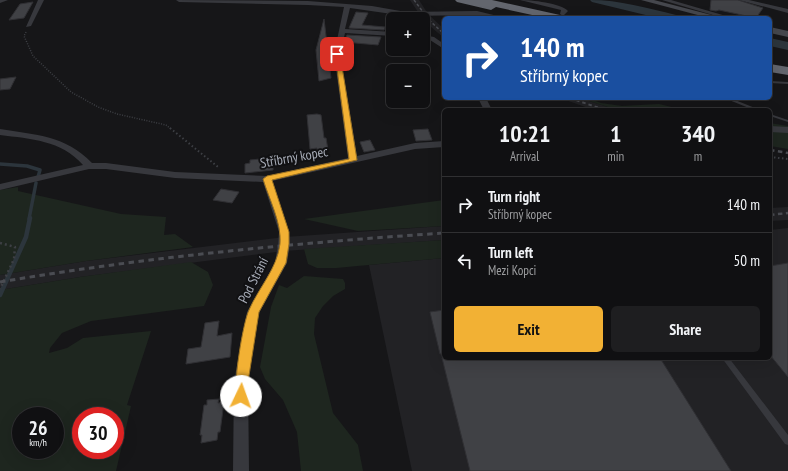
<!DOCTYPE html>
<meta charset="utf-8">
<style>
:root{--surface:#101012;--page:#1e1e20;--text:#f1f3f6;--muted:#9c9d9f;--line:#303032;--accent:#f2b134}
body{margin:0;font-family:"PT Sans Narrow",sans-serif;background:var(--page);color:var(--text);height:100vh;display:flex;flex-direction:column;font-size:15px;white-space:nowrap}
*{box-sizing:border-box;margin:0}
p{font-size:13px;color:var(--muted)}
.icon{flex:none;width:22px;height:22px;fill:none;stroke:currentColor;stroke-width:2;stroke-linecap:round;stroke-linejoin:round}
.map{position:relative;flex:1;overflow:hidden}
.panel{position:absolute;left:442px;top:108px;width:330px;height:252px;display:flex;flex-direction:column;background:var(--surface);border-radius:6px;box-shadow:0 4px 16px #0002,0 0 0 1px var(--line)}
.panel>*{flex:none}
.top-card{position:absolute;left:442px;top:16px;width:330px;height:84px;border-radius:6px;box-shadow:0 4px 16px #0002,0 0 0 1px var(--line);background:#1a4fa0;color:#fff;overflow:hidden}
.controls{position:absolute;left:386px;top:12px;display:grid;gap:8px}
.controls a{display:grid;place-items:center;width:44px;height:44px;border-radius:6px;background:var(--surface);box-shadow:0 4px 16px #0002,0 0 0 1px var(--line);font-size:20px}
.speed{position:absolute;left:12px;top:407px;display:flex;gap:8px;font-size:20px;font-weight:700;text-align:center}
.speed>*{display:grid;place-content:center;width:52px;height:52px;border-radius:50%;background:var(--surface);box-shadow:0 4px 16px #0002,0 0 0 1px var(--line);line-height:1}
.speed small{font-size:10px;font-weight:400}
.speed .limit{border:6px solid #d22;background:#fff;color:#111}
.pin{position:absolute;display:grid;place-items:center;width:34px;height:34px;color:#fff;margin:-17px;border-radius:8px;box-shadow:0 2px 6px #0006}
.me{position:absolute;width:44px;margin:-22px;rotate:3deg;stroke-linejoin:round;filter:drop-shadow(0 0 3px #0008)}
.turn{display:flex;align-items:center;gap:14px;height:84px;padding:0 12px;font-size:18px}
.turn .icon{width:52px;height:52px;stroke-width:2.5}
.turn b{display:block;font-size:28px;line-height:34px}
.eta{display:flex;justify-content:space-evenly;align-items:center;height:68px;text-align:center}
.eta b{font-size:24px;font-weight:700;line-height:28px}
.action{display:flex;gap:8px;margin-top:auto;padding:8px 12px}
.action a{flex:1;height:46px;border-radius:6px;background:var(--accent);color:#111;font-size:16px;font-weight:700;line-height:46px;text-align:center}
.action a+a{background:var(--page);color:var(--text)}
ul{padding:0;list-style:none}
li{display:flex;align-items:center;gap:12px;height:56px;padding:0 12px;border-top:1px solid var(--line)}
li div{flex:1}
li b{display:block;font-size:15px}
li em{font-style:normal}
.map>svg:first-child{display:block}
.built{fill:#222225}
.green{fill:#1e261f;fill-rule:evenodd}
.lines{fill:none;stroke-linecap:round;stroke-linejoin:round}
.stream-far1{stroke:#2c353c;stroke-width:3.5}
.stream{stroke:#2c353c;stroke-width:4.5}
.river{fill:#2c353c;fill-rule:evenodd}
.building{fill:#404145;stroke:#303034}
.path-far2{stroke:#3d3f44;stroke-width:1.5;stroke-dasharray:1 1.5;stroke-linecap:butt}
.path-far1{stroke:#3d3f44;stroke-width:2;stroke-dasharray:1.5 2.5;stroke-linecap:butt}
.path{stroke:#3d3f44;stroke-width:2.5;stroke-dasharray:2 3;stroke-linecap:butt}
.lane{fill:#37383d;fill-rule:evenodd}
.street{fill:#37383d;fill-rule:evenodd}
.secondary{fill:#45474d;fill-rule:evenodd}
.highway{fill:#63666e;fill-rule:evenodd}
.rail-far3{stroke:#4a4c52;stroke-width:1.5;stroke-dasharray:3 2;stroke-linecap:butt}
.rail-far2{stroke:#4a4c52;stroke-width:2;stroke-dasharray:3.5 3;stroke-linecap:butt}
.rail-far1{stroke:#4a4c52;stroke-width:2.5;stroke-dasharray:4.5 3.5;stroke-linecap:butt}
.rail{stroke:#4a4c52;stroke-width:3;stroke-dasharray:5.5 4.5;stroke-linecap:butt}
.route{fill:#f2b134;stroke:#9d7322}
.labels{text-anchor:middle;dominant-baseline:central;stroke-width:4;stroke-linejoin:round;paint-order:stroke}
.street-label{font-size:14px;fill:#a8adb8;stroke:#111113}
</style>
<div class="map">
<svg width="788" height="471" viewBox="0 0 788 471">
<rect width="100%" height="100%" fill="#161618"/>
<path class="built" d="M410,0H419L428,14L444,29V38L424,21Z
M560,98H580L617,110H594Z
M788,207V220L770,221V208Z
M444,226V240L284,251L80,277L0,290V275L86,261L285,237Z
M788,228V471H412L369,265L444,258V358H770V230Z"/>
<path class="green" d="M580,98H588L601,103L622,106L659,104L684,110H617Z
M770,123L788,126V149L770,146Z
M18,187V191L121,214L166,217L164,235L175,234L193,247L86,261L0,275V190Z
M444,200V226L358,231L304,219Z
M444,240V258L336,268H317L308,264L304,249Z
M191,262L208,272L213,285L204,306L91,321L62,333L50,348L49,353L67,348L83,338L151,331L127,405L131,406L116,471H0V290L80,277ZM21,416H55V450H21ZM81,416H115V450H81Z
M304,276L343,279L345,283V289L333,296L323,306L315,318L314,334L333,413L358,445L363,471H301L297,432L283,400L265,379L260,367L271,307L279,285L287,288Z"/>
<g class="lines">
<path class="stream-far1" d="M0,164L27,166L40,170L38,177
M29,219L36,183"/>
<path class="stream" d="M0,295L26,237L30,218"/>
<path class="river" d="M590,0C620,0 647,8 676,15L678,18H658L592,2Z
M770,38L788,42V50L770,46Z"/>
</g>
<path class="building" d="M711,0H738L763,8L756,18L719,10L716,11L710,10Z
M33,2L24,18L9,20L20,4Z
M356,12L368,13L362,25L385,27L384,30L349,28Z
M324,19L331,78L319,81L316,50Z
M347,35L381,37L378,45L344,42Z
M16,77L10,89L0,90V79Z
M317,114L321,115L324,138H326L328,150L317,151V148L310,149L307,115Z
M428,129L432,140L416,141L413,130Z
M370,140L375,150L364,152L360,142Z
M260,159V162L273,161V170L245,173V164L250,163V160Z
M221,189L239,192L232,203L213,200Z
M788,263V377L770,355V266Z
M444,310V353L440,354L430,312Z
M219,321L217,336L232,333L230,357L186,364L188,349L201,347L205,323Z
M442,358H660L731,471H470Z
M219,399L218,403L224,402L220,432H218L217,440L201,443L202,435H200L204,405H207V400Z"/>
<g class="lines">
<path class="path-far2" d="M26,32L24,36L33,56L71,92L98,107L117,114L166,125L171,129"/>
<path class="path-far1" d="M170,128L218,167
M770,157L788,159"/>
<path class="path" d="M0,243L15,247L14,259L0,289"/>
<path class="lane" d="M533,15L538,17V18C536,18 533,18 532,16Z
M770,81L788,82V84L770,83Z
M724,98H730L760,110H754Z
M770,114L788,120V122L770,116Z
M722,358H729L788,435V445L785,444Z"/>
<path class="street" d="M0,0H8L0,3Z
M38,0H44L31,26L26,27Z
M176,0L308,1L372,6L406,12L477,11L506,18L477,15L406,16L350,8L345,29L393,32V36L345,33L340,54L357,156L415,143L444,141V147L415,149L272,181L289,232L290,244L287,263L259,313L248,381L249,471H233L234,381L247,312L275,263L278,244L279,232L263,182L175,178L106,169H89L0,190V184L83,165C61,140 31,139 0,135V129C36,135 65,135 92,163H106L175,172L267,176L348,158L334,54L344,7L308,5L179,2Z
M520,0C531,0 561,3 568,11L563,16L560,14L561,10Z
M662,0H671L733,18H723Z
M739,0H749L788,9V13Z
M423,35L434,37L444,44V49L430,40L423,39Z
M478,98H486L492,110H484Z
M770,126L788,127V133L770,132Z"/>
<path class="secondary" d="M641,0H654L723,18H709Z
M770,27L788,31V37L770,33Z"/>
<path class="highway" d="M455,0H492L560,15L565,18H546L496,7L491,10L457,2Z
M770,64L788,67V75L770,72Z"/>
<path class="rail-far3" d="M414,0L429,20L444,34"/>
<path class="rail-far2" d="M570,98L605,110"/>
<path class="rail-far1" d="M770,150L788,153
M770,215L788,213"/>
<path class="rail" d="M0,282C147,257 295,243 444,233"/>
</g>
<path class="route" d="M337,52L340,54L357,160L272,180L289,232V244L286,263L259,312L245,401L241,402L237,401C232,389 243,322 249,310C259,287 277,269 280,244C282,223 269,199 263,179L267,176L349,159L335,54Z"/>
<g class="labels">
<g class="street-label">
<text transform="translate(294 157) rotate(-10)">Stříbrný kopec</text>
<text transform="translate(253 280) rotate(-63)">Pod Strání</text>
</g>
</g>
</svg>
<div class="controls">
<a>+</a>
<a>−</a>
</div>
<div class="speed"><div>26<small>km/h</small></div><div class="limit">30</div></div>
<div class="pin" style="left:337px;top:54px;background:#d93025"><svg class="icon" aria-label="arrive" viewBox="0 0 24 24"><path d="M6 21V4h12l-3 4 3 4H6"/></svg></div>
<svg class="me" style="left:241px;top:396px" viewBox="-20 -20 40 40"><circle r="19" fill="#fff"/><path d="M0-13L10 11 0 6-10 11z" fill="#f2b134"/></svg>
<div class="top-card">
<div class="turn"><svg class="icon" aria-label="right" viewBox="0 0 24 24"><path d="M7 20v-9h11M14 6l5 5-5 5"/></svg><div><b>140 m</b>Stříbrný kopec</div></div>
</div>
<section class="panel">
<div class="eta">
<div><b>10:21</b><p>Arrival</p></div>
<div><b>1</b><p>min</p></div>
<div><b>340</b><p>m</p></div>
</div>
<ul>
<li><svg class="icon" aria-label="right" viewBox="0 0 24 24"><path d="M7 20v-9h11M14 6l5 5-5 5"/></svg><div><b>Turn right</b><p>Stříbrný kopec</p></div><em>140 m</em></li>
<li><svg class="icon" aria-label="left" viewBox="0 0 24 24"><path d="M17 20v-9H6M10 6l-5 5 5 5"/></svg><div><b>Turn left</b><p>Mezi Kopci</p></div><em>50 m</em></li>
</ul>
<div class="action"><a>Exit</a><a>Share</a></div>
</section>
</div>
